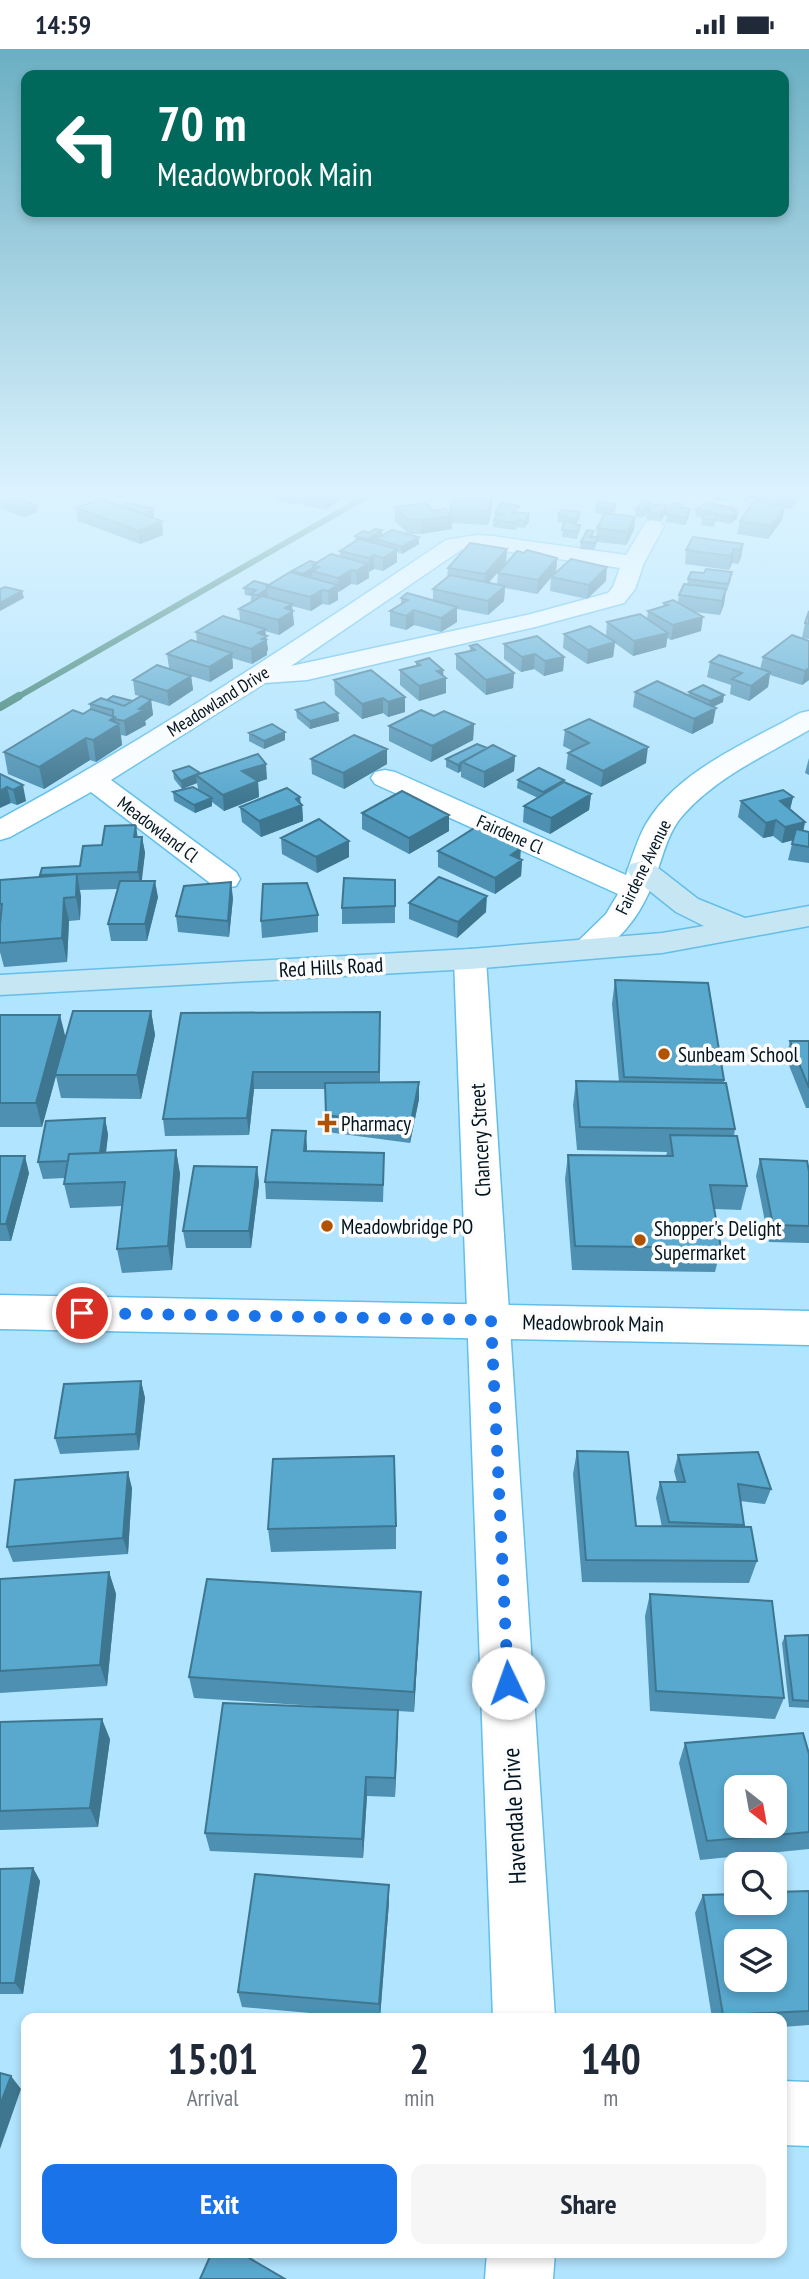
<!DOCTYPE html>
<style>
:root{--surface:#fff;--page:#f6f6f7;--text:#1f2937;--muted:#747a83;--accent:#1a73e8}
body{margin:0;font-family:"PT Sans Narrow",sans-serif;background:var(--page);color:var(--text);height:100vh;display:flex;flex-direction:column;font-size:26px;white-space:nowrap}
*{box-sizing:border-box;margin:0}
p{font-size:23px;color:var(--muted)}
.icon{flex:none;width:38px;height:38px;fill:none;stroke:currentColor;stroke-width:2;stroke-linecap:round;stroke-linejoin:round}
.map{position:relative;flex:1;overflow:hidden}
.details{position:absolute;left:21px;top:1964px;width:766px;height:245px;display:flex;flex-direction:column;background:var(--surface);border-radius:14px;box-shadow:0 4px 10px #0003}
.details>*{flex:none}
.top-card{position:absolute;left:21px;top:21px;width:768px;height:147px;border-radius:14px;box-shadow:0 4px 10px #0003;background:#00695c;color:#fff;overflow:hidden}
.needle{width:46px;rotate:149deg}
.buttons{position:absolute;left:724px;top:1726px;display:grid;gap:14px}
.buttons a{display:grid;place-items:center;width:63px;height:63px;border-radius:14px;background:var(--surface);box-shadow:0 4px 10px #0003;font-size:35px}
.pin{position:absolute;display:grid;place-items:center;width:60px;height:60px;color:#fff;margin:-30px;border:4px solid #fff;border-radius:50%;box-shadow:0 2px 7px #0007}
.me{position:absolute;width:77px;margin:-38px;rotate:357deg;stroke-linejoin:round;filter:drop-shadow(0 0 5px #0008)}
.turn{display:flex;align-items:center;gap:24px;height:147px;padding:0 21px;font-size:32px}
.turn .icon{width:91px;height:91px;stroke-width:2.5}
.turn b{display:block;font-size:49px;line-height:60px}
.eta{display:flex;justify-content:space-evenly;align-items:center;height:119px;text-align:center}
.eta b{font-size:42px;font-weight:700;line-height:49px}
.cta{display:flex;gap:14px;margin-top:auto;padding:14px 21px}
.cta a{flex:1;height:80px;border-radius:14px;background:var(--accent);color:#fff;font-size:28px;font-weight:700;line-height:80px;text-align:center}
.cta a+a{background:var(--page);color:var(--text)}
.status{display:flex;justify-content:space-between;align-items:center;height:49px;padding:0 35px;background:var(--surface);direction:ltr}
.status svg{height:19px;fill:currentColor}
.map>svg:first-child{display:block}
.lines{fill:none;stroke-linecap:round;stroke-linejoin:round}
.stream-far1{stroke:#377c6c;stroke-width:6}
.stream{stroke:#377c6c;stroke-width:8}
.minor-casing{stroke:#63bee9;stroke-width:3}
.tertiary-casing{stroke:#63bee9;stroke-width:3}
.secondary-casing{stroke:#63bee9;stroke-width:3}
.minor{fill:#fff;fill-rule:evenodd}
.tertiary{fill:#fff;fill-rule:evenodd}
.secondary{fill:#c6e6f4;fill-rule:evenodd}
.wall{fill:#4d90b1}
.shaded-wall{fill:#3e7690}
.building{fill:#59a8ce;stroke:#3e7690;stroke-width:2;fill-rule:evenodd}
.route{stroke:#1a73e8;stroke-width:12;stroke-dasharray:0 21.6}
.poi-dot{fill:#b15200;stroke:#fcfcfc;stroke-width:2.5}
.labels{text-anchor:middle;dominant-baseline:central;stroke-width:7;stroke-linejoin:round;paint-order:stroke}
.far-street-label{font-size:18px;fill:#001420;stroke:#fcfcfc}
.street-label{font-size:21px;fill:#001420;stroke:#fcfcfc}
.poi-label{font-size:21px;fill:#001420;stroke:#fcfcfc;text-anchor:start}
.near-street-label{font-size:24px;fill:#001420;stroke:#fcfcfc}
</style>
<div class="status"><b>14:59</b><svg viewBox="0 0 49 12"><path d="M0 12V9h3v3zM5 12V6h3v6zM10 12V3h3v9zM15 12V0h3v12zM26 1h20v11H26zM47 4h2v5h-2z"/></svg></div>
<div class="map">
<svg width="809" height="2230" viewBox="0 0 809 2230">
<rect width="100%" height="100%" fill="#b1e4fe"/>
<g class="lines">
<path class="stream-far1" d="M16,649L376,442"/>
<path class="stream" d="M0,658L19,647"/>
<g class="minor-casing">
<path id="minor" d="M592,442H637L634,446C622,449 607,449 595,446Z
M667,442H695L729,454L732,458L729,462L722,464L670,446Z
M653,471L660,473L664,477L644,514L635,540L624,554L535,578L307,631L265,634L111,731L236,823L240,830L236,837L225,839L214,837L91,743L10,788L0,791V770C154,686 300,589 446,491L477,486L492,487L626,506L646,473ZM477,498L620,519L613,538L608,544L531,565L291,617L461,501Z
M809,662V681C766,706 717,728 684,765C669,781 664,803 657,823C647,852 634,875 611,895C598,906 591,912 573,908L569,901L606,865L618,845L375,735L371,729L375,723L385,721L395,723L626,826C632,809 637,791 646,775C678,721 747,694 800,664Z
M470,900L482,903L486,910L555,1969H493L454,910L458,903Z
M782,2032L809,2033V2097L782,2096Z
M487,2203H555L553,2230H485Z"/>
</g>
<g class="tertiary-casing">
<path id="tertiary" d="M0,1246L809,1262V1296L0,1280Z"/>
</g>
<g class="secondary-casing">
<path id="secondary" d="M642,812L653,815L698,850L745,869L809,857V877L662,904L470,920L0,946V926L470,900L662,884L704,877L676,863L631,827L627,821L631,815Z"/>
</g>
<use href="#minor" class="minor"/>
<use href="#tertiary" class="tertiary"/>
<use href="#secondary" class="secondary"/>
</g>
<path class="wall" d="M282,442H343V449L326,461L297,455L296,453L293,455L277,452L276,445Z
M539,442H589V443L580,451L563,448V445L558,448L539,444Z
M700,442H732L731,449L720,453L700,445Z
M734,442H779L778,443L796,453L790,460L785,459L782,471L768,490L737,485L740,472L756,452H754L755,448L745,453L733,449Z
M492,448V461L488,476L452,474V480L421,485H408L395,472V458L434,462L450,465V460Z
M0,453L36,456L37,463L24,468L1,460Z
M616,455L615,462L613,465L635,468L634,481L626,496L597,493L594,501L580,500L581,493L594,482L593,488H596L597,479L605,466L595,464L596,458Z
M682,455L681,459L689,467L685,476L666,473L667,466Z
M121,457L154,467L151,469L162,472L163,486L140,495L78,472L76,459Z
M668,457L667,464L660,472L646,470L647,463L642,469L635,467L636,460Z
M696,460L736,463L737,470L729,475L716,472L714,478L701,476L703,469L695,467Z
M495,463L529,465V472L525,479L517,478L516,481L493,478Z
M580,463L579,470L576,475V476H580L577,490L562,488L564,474L557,473L558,466Z
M382,481V486L419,488V495L402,505L397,503V513L383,522L374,520L369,523V529L357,536L351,535L338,543V551L329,556L322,555L311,562L292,557L294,576L279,586L265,582L268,601L267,602V606L252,615L232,609L233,619L210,633L191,627L193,641L169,657L150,651H151L153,666L145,672L146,676L126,687L121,686L122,696L96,713L90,711L44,740L8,725L4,703L83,665L90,661V655L107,651L132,652L140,647L135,646L133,631L169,619L167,605L197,593L196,583L240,572L239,560L253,552H251V547L245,546L244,539L269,536L293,523L292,522L340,507V502L355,493V487Z
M743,495L741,508L738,515L732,514L729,521L685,515L686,501Z
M507,500L506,514L488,534L497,536L498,524L557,509L556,523L606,532L587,550L550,542L551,528L537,545L505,539L504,552L488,566L457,560V573L441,583L414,576L406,581L390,577V562L401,555V549L433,552V540L447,528L448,519Z
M688,530H731L727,542H726L724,555L720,566L695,563L701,582L671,591L667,589L666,598L633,607L615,594L613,608L587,615L563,599L564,585L606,587L607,573L647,570L648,562L663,558L664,554L678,553L679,546L687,536Z
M809,562V590L802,589L805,574Z
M809,592V631L802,636L770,626L768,638L749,652L730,645L731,636L707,628L710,613L760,620L763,608Z
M504,595L564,608L563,622L544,627L534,620L521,623L504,610Z
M470,597L514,624L513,639L486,646L456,620V605L470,602Z
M416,613L443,621L446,644L419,652L400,636V621L416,617Z
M371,621L405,663L388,668L383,664L362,670L335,646L334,631Z
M635,643L688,647L689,643L723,653L713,658V674L692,685L633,658Z
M296,661L338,664L339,672L310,680L297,669Z
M434,667L474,675L473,691L431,713L389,692V677Z
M565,681L646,714L601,738L566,720L568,704L573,702L563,697Z
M249,684L285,691L264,700L249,692Z
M387,700V715L344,740L312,725L311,710Z
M515,707L514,722L484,739L461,728V722L458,724L446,718V710Z
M809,709V726L805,724Z
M173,722L200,724L267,730L258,733L259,748L224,762L212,753V757L195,764L174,752L173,743L198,740L197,734L182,740L174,730Z
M0,725L26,752L17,756L11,754Z
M518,731H564V733L591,745L589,761L550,785L523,773L524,757L538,749L517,739Z
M793,748L790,761L805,773L803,782L809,783V814L788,811L793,791L782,794L773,787L763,789L738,768L741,752Z
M300,754L302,756L303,772L261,788L242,773L240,758Z
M362,764L449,766V782L409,805L362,780Z
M138,788H142L145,804L141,832L158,848L147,892H111L108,875L118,840L80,841L81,848L80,871L69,872L67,913L4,918L0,903V831L41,828L40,826L80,817L102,796Z
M281,789L349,808L317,824L282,805Z
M438,802L522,811L521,827L495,845L438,818Z
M395,831V874L342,875V859Z
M233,849L229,888L178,883L176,867Z
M409,854L486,863L457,889L409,870Z
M318,866V883L262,889L261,872Z
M615,931L724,1031V1034L735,1080L734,1087L747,1137L741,1161L714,1160L721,1199L715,1223L572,1221L565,1130L568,1106L666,1107L667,1103L577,1101L573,1056L576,1032L619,1033L612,955Z
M151,962L155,986L141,1050L61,1049L56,1027L42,1078H0V966L65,989Z
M380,963V1034L419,1033V1050L410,1094L327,1083L325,1040H254L249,1086L165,1087L163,1070L181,964Z
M790,992H809V1059H806L786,1009Z
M105,1069L108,1086L106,1103L176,1101L180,1125L172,1221L122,1224L117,1200L122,1157L70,1159L64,1135L65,1129L43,1130L38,1113Z
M307,1098V1102L384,1120L383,1153L266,1150L265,1133Z
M0,1107L29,1124L11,1192H0Z
M760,1110L809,1122V1194L769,1193L756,1127Z
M257,1118L259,1134L251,1199H186L183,1182Z
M141,1332L145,1349L139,1401L60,1405L55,1389Z
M577,1402L636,1477L662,1478L656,1449L660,1433H677L674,1422L678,1406L771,1440L765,1455L740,1452L744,1476L743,1478L757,1512L749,1534L582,1533L573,1425Z
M132,1439L128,1505L13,1513L7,1498Z
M396,1477V1500L271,1503L268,1480Z
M109,1523L116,1545L107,1637L0,1644V1530Z
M650,1545L784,1649L775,1670L650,1662L645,1567Z
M420,1565L414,1663L398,1662L395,1748L367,1747L363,1809L210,1802L205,1784L364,1660L194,1649L189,1628Z
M809,1586V1659L789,1658L782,1594L785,1587Z
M0,1673L110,1690L98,1778L0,1781Z
M685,1694L809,1705V1800L700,1811L679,1714Z
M33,1819L40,1832L23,1945H0V1820Z
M389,1836V1853L380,1969H366L242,1958L238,1943Z
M809,1842V1976L782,1978V1969H712L695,1864L703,1846Z"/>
<path class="shaded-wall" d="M334,442H343V449L326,461V447Z
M558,442H564L563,445L558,448Z
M583,442H589V443L580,451L581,444Z
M732,442L731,449L720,453L721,446Z
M755,442H762L755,445V448L745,453L746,446Z
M296,446V453L293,455V448Z
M797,446L796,453L790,460L792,453Z
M492,448V461L488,476V462Z
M651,454L650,461L642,469L643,462Z
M36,456L37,463L24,468L22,461Z
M668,457L667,464L660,472V465Z
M785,457L782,471L768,490L771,477Z
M154,460V467L146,472L145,465Z
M690,460L689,467L685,476V469Z
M736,460L735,465L738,463L737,470L729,475L730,468L733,462Z
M580,463L579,470L576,475L575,483V471Z
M529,465V472L525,479V472Z
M452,467V480L421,485V471Z
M635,468L634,481L626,496L627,483Z
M162,472L163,486L140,495L138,482Z
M382,481V488L375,490V493L368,497V490Z
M419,488V495L402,505V498Z
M743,495L741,508L738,515L740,501Z
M397,500V513L383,522V509Z
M507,500L506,514L484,539L485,525Z
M734,500L732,514L729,521L731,507Z
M374,506V520L369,523V509Z
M557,509L556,523L537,545L538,531Z
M368,515L369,529L357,536L356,522Z
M607,518L606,532L587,550L589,536Z
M313,519L312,527L304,532L303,525Z
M351,521V535L339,543L338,529Z
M338,536V551L329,556L328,542Z
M505,537L504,552L488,566V552Z
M267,540L268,547L258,554V546Z
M726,540L724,555L720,566L722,552Z
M322,541V555L311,562L310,548Z
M22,542L24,549L0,562V554Z
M292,555L294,576L279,586L278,571L285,559Z
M457,558V573L441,583V569Z
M414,561V576L406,581V567Z
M703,568L701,582L671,591L673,576Z
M265,580L268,601L267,602V606L252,615L251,600L258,584Z
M668,584L666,598L633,607L634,592Z
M615,593L613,608L587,615L588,601Z
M232,604L233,619L210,633L209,618Z
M535,605L534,620L521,623L522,608Z
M564,608L563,622L544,627L545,612Z
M809,619V631L802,636L805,622Z
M443,621V630L446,629V644L419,652V637L437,622Z
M770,623L768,638L749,652L751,637Z
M514,624L513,639L486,646V631Z
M191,627L193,641L169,657L167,642Z
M724,646L723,653L708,660L710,652Z
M405,648V663L388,668V653Z
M383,649V664L362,670V655Z
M151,651L153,666L145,672L146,676L126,687L124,672Z
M716,659L713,674L692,685L694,670Z
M338,664L339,672L310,680V672Z
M115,668L116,677L119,675L122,696L96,713L93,691L110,671Z
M474,675L473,691L431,713L432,697Z
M285,683V691L264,700V692Z
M86,689L90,711L44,740L39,718Z
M648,698L646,714L601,738L603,722Z
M387,700V715L344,740L343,724Z
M515,707L514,722L484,739V723Z
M462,714L461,722L458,724V716Z
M266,715L267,730L258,733L259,748L224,762L223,746L242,722Z
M196,726L197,734L182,740L181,732Z
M564,731V739L543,751V743Z
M23,736L26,752L17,756L13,741Z
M7,738L11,754L0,759V742Z
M591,745L589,761L550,785L551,769Z
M300,748L301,757L302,756L303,772L261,788L259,772L296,750Z
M793,748L789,764L780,752Z
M212,749V757L195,764L194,756Z
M449,766V782L409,805V789Z
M776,771L773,787L763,789L766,774Z
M805,773L802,789L782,794L785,778Z
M136,776L138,791L134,788Z
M142,788L145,804L141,839L138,823Z
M349,792V808L317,824L316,808Z
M521,799L520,813L522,811L521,827L495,845V829L511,806Z
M77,825L81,848L80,871L76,848Z
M155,832L158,848L147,892L145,875Z
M231,833L233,849L229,888L228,872Z
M487,847L486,863L457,889L458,873Z
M64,849L69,872L67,913L62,889Z
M151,962L155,986L141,1050L137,1026Z
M60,966L66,990L42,1078L36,1054Z
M253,1023L254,1040L249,1086L247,1069Z
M419,1033V1050L410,1094V1077Z
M105,1069L108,1086L103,1128L99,1111Z
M306,1082L307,1098L305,1119L304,1102Z
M176,1101L180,1125L172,1221L168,1197Z
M25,1107L29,1124L11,1192L6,1175Z
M257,1118L259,1134L251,1199L249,1182Z
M141,1332L145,1349L139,1401L136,1385Z
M128,1423L132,1439L128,1505L123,1489Z
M109,1523L116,1545L107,1637L100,1616Z
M421,1543L420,1565L414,1663V1643Z
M398,1661V1682L395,1748V1729Z
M102,1670L110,1690L98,1778L90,1759Z
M366,1728L367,1747L363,1809L362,1790Z
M33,1819L40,1832L23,1945L15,1934Z
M389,1836V1853L380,1969L379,1955Z
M11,2027L21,2040L0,2100V2056Z"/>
<path class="building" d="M282,442H296V446L293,448L276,445Z
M296,442H334L326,447Z
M565,442H583L581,444Z
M709,442H732L721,446Z
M734,442H755L746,446Z
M759,442H770L766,447L755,445Z
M775,442L797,446L792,453L778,451L782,453L779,456L756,452L759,449L768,450Z
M455,446L492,448L488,462L450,460Z
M13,448L36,456L22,461L0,453Z
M100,450L162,472L138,482L76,459Z
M644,452L651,454L643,462L636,460Z
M754,452L785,457L771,477L740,472Z
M598,453L616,455L613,460L596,458Z
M708,453L736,460L733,462L738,463L730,468L696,460Z
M128,454L154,460L145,465L121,457Z
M425,454L434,462L445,460L452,467L421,471H408L395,458Z
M502,454L519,457L511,466L516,463L529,465L525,472L518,471L516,474L494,471L498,465H505L495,463Z
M673,454L682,455L680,458L690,460L685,469L667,466Z
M655,455L668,457L660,465L647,463Z
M561,461L580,463L575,471L558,466Z
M605,464L635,468L627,483L597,479Z
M704,465L717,466L715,471L702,469Z
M564,472L576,474V476H580L578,483L562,481Z
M375,480L382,481L368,490L355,487L363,482L369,484Z
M392,481L419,488L402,498L375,490Z
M587,481L594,482L590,488H598L595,494L581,493Z
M693,488L743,495L740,501L734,500L731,507L686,501Z
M359,490L397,500L383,509L374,506L369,509L340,502Z
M470,494L507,500L485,525L448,519Z
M527,501L557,509L538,531L498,524L517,502L524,504Z
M331,505L368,515L356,522L351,521L338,529L312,522L319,518L313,516Z
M571,510L607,518L589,536L551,528Z
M310,512L317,514L313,516V519L303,525L292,522Z
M706,520L732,523L728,535L688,530L691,523L704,524Z
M290,523L338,536L328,542L322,541L310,548L267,537Z
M450,526L505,537L488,552L433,540Z
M254,532L269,536L267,537V540L258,546L251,545L256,541L244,539Z
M684,535L726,540L722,552L679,546Z
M5,538L22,542L0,554V540Z
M407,544L457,558L441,569L414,561L406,567L390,562L408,551L401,549Z
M262,547L292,555L285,559L293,562L278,571L239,560Z
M673,551L703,568L673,576L648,562L668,556L664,554Z
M809,562V575L805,574Z
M640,565L668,584L634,592L607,573Z
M223,567L265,580L258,584L267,587L262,590L266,591L251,600L196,583Z
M590,577L615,593L588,601L564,585Z
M792,586L809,592V619L805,622L763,608Z
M537,587L564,608L545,612L535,605L522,608L504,595Z
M191,591L232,604L209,618L167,605Z
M477,595L514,624L486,631L456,605L475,601L470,597Z
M719,606L770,623L751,637L732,630L742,624L710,613Z
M429,609L443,621L437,622L446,629L419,637L400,621L420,616L416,613Z
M157,616L191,627L167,642L133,631Z
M371,621L405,648L388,653L383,649L362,655L334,631Z
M657,632L716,659L694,670L635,643Z
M703,636L724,646L710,652L689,643Z
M113,647L132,652L124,657L107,651Z
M141,647L151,651L139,660L144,661L124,672L115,670L113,668V661L90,655L101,649L124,657Z
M324,653L338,664L310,672L296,661Z
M91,660L115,668L110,671L119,675L93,691L86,689L39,718L4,703L73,661L83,665Z
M421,661L434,667L444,662L474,675L432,697L389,677Z
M589,670L648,698L603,722L568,704L589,694L565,681Z
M272,675L285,683L264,692L249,684Z
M354,686L387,700L343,724L311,710Z
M477,695L487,699L462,713H463L458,716L446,710Z
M493,696L515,707L484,723L462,713Z
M258,705L266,715L242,722L258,732L223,746L196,726Z
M189,717L200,724L181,732L173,722Z
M539,719L564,731L543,743L518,731Z
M0,725L23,736L13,741L7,738L0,742Z
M564,733L591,745L551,769L524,757Z
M193,738L212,749L194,756L173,743Z
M287,739L300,748L296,750L302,756L259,772L240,758Z
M783,741L793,748L780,752L805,773L785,778L776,771L766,774L741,752Z
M402,742L449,766L409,789L362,764Z
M319,770L349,792L316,808L281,789Z
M136,776L134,788H142L138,823L40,826L42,819L80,817L83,797L102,796L105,777Z
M476,778L521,799L511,806L522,811L495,829L438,802Z
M796,780L809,783V798L792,795Z
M77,825L76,848L64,849L62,889L0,894V876L2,855H0V831Z
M439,828L487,847L458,873L409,854Z
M344,829L395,831V857L342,859Z
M120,832H155L145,875H108Z
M231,833L228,872L176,867L184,837Z
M307,834L318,866L261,872L263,835Z
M615,931L708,934L724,1031L624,1028Z
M73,962H151L137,1026H55Z
M380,963L379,1023H253L247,1069L163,1070L181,964Z
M0,966H60L36,1054H0Z
M790,992H809V1039Z
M576,1032L726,1034L735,1080L580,1078Z
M419,1033L410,1077L326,1066L325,1034Z
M105,1069L100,1104L69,1105L68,1112L38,1113L46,1072Z
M272,1081L306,1082L304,1102L384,1104L383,1136L265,1133Z
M670,1086L737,1087L747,1137L710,1136L721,1199L575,1197L568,1106L673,1107Z
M176,1101L168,1197L117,1200L125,1133L64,1135L69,1105Z
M0,1107H25L6,1175H0Z
M760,1110L807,1112L809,1122V1177L773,1176Z
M194,1117L257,1118L249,1182H183Z
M141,1332L136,1385L55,1389L64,1335Z
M577,1402L628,1403L636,1477L751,1478L757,1512L586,1511Z
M758,1403L771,1440L738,1435L744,1476L669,1473L660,1433H685L678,1406Z
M394,1407L396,1477L268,1480L273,1410Z
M128,1423L123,1489L7,1498L15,1431Z
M109,1523L100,1616L0,1622V1530Z
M207,1530L421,1543L414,1643L189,1628Z
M650,1545L772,1552L784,1649L656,1642Z
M809,1586V1652L793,1651L785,1587Z
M223,1654L398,1661L395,1729L366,1728L362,1790L205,1784Z
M102,1670L90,1759L0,1762V1673Z
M803,1684L809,1705V1783L707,1792L685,1694ZM737,1738H775V1776H737Z
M33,1819L15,1934H0V1820Z
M255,1825L389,1836L379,1955L238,1943Z
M809,1842V1962L723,1966L703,1846L737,1845V1853H775V1843ZM737,1892H775V1930H737Z
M0,2024L11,2027L0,2056Z
M212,2203H239L285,2230H200Z"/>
<linearGradient id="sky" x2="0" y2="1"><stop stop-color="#6bafc3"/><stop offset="0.59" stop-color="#dcf3ff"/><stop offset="1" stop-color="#dcf3ff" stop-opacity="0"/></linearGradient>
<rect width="809" height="754" fill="url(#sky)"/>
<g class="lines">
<path class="route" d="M82,1264L491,1271L508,1634"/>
</g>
<g class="poi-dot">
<circle cx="664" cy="1005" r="7"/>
<path d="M323.5 1063.5h7v7h7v7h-7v7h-7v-7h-7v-7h7z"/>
<circle cx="327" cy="1177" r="7"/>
<circle cx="640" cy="1191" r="7"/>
</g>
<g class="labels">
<g class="far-street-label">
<text transform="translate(218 652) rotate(-32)">Meadowland Drive</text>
<text transform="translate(158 780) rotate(37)">Meadowland Cl</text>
<text transform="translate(510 785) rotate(24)">Fairdene Cl</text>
<text transform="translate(643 818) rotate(-64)">Fairdene Avenue</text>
</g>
<g class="street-label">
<text transform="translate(331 918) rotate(-3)">Red Hills Road</text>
<text transform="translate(480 1091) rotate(-93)">Chancery Street</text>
<text transform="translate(593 1274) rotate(1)">Meadowbrook Main</text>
</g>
<g class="poi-label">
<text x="678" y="1005">Sunbeam School</text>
<text x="341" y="1074">Pharmacy</text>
<text x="341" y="1177">Meadowbridge PO</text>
<text x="654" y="1179">Shopper's Delight<tspan x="654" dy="24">Supermarket</tspan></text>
</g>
<g class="near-street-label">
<text transform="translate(514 1767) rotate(-93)">Havendale Drive</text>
</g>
</g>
</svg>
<div class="buttons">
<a><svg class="needle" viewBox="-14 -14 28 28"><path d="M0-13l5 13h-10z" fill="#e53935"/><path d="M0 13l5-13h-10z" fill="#747a83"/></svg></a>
<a><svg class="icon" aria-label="search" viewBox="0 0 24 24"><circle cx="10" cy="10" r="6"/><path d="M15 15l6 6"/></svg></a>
<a><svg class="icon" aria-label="layers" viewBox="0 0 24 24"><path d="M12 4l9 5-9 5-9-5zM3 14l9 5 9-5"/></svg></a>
</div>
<div class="pin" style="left:82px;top:1264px;background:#d93025"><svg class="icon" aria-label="arrive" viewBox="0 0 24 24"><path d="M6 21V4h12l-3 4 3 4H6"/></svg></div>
<svg class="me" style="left:508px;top:1634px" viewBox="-20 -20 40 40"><circle r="19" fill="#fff"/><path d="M0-13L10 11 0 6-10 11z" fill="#1a73e8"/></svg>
<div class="top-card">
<div class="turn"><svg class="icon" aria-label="left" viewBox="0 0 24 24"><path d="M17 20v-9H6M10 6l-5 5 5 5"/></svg><div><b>70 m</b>Meadowbrook Main</div></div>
</div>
<section class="details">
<div class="eta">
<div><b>15:01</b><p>Arrival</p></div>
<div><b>2</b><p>min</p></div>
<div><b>140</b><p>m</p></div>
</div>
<div class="cta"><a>Exit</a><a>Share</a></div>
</section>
</div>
